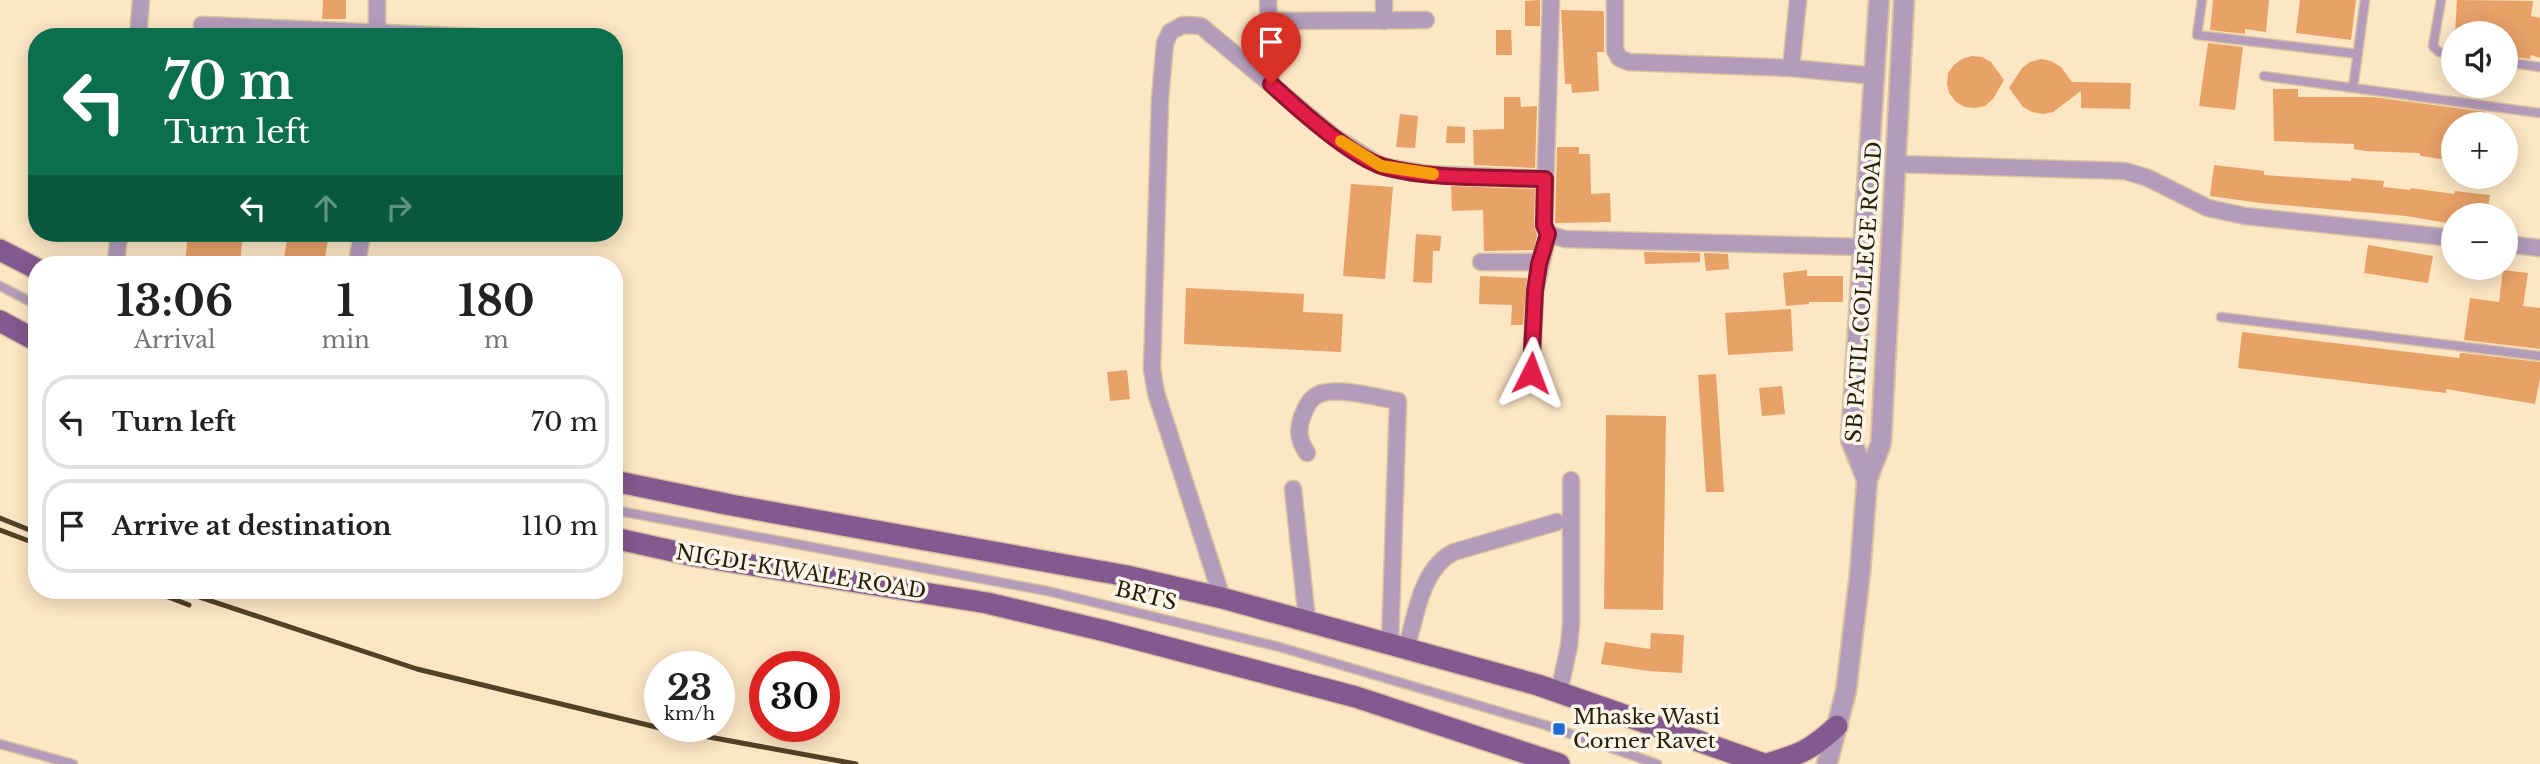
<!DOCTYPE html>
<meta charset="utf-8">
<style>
:root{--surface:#fff;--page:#f6f6f6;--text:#222;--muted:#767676;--line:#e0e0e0}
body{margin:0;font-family:"Libre Baskerville",serif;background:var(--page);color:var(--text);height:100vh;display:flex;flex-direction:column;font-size:26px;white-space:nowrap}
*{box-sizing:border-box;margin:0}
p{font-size:23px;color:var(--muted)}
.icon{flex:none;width:38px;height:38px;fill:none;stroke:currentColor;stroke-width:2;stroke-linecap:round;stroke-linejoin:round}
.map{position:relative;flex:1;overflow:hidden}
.panel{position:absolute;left:28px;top:256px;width:595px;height:343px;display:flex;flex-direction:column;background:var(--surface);border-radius:28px;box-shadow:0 4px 18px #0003}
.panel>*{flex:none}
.banner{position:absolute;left:28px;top:28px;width:595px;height:214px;border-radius:28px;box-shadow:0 4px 18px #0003;background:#0b6e4f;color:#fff;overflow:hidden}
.controls{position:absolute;left:2441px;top:21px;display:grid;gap:14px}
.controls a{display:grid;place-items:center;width:77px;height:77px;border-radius:50%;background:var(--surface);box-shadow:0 4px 18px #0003;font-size:35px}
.speed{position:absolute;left:644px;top:651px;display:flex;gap:14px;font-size:35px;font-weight:700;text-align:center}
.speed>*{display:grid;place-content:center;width:91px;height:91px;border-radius:50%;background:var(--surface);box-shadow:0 4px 18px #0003;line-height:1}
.speed small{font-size:18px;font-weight:400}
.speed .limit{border:10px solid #d22;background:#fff;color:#111}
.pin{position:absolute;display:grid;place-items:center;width:60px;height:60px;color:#fff;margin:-72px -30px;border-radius:50% 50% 50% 0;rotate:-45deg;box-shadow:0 0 7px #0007}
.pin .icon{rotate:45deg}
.me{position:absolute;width:77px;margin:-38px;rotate:3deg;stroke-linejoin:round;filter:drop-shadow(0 0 5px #0008)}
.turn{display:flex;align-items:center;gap:24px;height:147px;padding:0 21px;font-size:32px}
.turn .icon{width:91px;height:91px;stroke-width:2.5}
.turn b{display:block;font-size:49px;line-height:60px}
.lanes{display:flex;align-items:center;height:66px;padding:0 21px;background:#0003;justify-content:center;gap:35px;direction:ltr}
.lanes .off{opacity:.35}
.eta{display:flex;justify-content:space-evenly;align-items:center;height:119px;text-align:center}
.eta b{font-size:42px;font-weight:800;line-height:49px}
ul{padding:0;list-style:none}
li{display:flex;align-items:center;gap:21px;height:94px;margin:0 14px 10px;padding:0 7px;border:4px solid var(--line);border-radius:28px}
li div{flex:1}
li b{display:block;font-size:26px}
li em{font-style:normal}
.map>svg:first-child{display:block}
.building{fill:#e8a167}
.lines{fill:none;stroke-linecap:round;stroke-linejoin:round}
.service-casing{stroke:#d7c2a2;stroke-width:11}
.minor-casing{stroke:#d7c2a2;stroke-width:19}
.tertiary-casing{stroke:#d7c2a2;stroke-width:23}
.primary-casing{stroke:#d7c2a2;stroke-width:24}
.service{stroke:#b39bba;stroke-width:8}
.minor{stroke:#b39bba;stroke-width:16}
.tertiary{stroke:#b39bba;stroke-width:19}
.primary{stroke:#83598f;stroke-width:21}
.rail{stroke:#514128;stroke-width:5}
.route-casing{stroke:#92132f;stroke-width:18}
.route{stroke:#e11d48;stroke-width:12}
.slow{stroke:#f59e0b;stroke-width:12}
.poi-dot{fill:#216cd7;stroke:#fdf6eb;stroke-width:2.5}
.labels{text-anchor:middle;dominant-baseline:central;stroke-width:7;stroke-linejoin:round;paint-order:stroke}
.street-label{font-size:21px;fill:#2b1d06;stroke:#fdf6eb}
.poi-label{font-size:21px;fill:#2b1d06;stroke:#fdf6eb;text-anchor:start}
</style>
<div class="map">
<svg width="2540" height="764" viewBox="0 0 2540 764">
<rect width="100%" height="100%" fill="#fde6c4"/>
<path class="building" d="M323,0H346V19H322Z
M1540,0V26H1525V1Z
M2213,0H2269L2266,32L2245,29V34L2210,30Z
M2300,0H2356L2351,40L2296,33Z
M2457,0L2533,1L2531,16L2540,18V58L2531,55L2530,59L2506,56V33H2455Z
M1561,10L1604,11V52H1597L1599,91L1572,93L1571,84H1565Z
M1496,30H1511L1512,55H1496Z
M2208,43L2243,47L2235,110L2199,106Z
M1972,56L1982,57L1991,62L2004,80L1993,99L1985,106L1975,108L1965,107L1956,102L1949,93L1947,84L1948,73L1954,65L1962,59Z
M2041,59L2051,61L2061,67L2072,82L2131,83L2130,109L2081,108V91L2053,112L2043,114L2032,112L2023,107L2009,88L2022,68L2030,62Z
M2273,89H2298V97H2373L2486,112L2485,124H2454V153H2449L2448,160L2421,156L2419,153L2366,151L2354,149V144L2274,141Z
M1504,97H1520L1521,107L1537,106L1535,168L1474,165L1473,130L1504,129Z
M1400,114L1418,116L1415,148L1396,147Z
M1447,126L1465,127V143H1446Z
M1557,147H1579V154H1590L1591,194L1610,193L1611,222L1555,223Z
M2214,165L2264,171V175L2351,181V178L2384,181L2383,187L2410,190L2411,188L2454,194L2455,191L2490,195L2487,215H2454V224L2406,216L2260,203L2210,196Z
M1351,184L1393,187L1385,279L1343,276Z
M1451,186L1535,189L1534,225L1537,235L1534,250L1484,251L1483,210L1452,211Z
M188,233H243L240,264H185Z
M288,233H329L324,264H283Z
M1416,234L1441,236L1440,251H1433L1432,283L1413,282Z
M2368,245L2433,256L2428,283L2364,273Z
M1644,252L1700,253V262L1645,264Z
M1704,253L1728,254L1729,269L1706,271Z
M1807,270V276H1843V302H1809V304L1786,306L1783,273Z
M2503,270L2528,273L2523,306L2540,308V349L2464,340L2470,298L2499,302Z
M1480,276L1527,278L1523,325H1511L1512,305L1479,304Z
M1186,288L1304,294L1303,312L1343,314L1341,352L1184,344Z
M1791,309L1793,351L1728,355L1725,313Z
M2242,332L2459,358L2460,353H2463L2540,362V379L2535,404L2446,389V393L2238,368Z
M1127,370L1130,399L1110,401L1107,372Z
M1716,374L1724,492H1706L1698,375Z
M1782,386L1785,414L1762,416L1759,388Z
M1606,415L1666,416L1663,610L1604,609Z
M1651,633L1684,635L1682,673L1649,671L1601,664L1605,642L1650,649Z"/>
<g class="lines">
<g class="service-casing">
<path id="service" d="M2202,0L2197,35L2358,54
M2441,0L2433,46L2439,52L2454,54
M2506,62L2540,67
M2264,76L2540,113
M2353,88L2365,0
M0,286L37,305
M2221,317L2540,356
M614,510L1047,591L1276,646L1545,725L1657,764
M0,744L73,764"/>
</g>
<g class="minor-casing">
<path id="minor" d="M1268,0L1271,84
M1551,0L1544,225L1548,234L1565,239L1864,247
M1615,0V50L1619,58L1629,62L1791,68L1875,76
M1269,21L1426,20
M1384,21V0
M202,25L477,37
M138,37L141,0
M377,37V0
M1791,68L1798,0
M1895,164L2125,171L2148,178L2208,208L2245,216L2454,238
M2506,244L2540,248
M1481,262H1540
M116,264L119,233
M357,264L362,233
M1531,373L1535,291L1548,234
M1307,453C1299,441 1297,431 1302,417C1305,410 1307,403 1313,398C1328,383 1378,398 1398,401L1390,644
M1293,489L1307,620
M1222,598L1156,393L1152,369L1160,99L1165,43L1170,32L1183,25L1201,26L1333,136L1381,166L1428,174L1545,179
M1406,649C1416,616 1421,568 1454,552L1557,522
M1559,692L1569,646L1571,624V480"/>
</g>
<g class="tertiary-casing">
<path id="tertiary" d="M1867,480L1851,440L1879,0
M1827,764L1846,691L1860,573L1867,480L1881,443L1904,0"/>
</g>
<g class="primary-casing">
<path id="primary" d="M0,250L37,269
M0,321L37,341
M614,481L731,505L1127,576L1222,598L1538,685L1764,764
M614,538L695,556L987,603L1105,631L1356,697L1559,764
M1767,764C1801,754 1811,750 1837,726"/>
</g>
<use href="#service" class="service"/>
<use href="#minor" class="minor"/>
<use href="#tertiary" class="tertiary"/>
<use href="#primary" class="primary"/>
<path class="rail" d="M0,518L37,533
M0,530L37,544
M150,590L189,605
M178,590L417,669L660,728L856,764"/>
</g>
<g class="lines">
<g class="route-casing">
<path id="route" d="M1271,84C1297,108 1347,153 1379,165C1421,180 1499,177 1545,179L1544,225L1548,234L1539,264L1535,291L1531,373"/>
</g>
<use href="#route" class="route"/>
<path class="slow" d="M1341,141L1381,166L1433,174"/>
</g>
<rect class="poi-dot" x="1552" y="722" width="14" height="14" rx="3.5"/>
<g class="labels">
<g class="street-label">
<text transform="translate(1864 292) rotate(-86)">SB PATIL COLLEGE ROAD</text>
<text transform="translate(801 572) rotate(9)">NIGDI-KIWALE ROAD</text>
<text transform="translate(1146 596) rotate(14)">BRTS</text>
</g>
<g class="poi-label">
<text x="1573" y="717">Mhaske Wasti<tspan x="1573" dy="24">Corner Ravet</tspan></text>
</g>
</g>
</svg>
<div class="controls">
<a><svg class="icon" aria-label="sound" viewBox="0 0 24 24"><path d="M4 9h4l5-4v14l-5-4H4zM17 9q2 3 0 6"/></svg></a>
<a>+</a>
<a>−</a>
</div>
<div class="speed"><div>23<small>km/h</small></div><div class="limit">30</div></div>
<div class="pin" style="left:1271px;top:84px;background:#d93025"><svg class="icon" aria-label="arrive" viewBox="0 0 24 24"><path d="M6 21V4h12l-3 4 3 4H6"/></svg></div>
<svg class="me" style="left:1531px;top:373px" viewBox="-20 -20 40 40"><path d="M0-17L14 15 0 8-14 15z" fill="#e11d48" stroke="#fff" stroke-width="4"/></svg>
<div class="banner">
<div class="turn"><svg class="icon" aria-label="left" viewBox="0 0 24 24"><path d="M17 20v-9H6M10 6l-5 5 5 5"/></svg><div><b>70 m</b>Turn left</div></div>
<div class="lanes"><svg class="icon" aria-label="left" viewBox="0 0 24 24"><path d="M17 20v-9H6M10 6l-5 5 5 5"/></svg><svg class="icon off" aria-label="ahead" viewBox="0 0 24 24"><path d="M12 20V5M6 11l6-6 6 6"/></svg><svg class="icon off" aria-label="right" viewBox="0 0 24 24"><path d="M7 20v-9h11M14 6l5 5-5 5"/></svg></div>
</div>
<section class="panel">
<div class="eta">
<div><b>13:06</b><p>Arrival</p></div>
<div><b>1</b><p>min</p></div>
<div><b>180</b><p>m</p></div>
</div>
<ul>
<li><svg class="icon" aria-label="left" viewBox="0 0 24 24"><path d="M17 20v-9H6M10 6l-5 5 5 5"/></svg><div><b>Turn left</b></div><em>70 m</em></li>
<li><svg class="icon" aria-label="arrive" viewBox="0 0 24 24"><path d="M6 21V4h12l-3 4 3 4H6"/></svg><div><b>Arrive at destination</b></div><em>110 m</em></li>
</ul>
</section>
</div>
